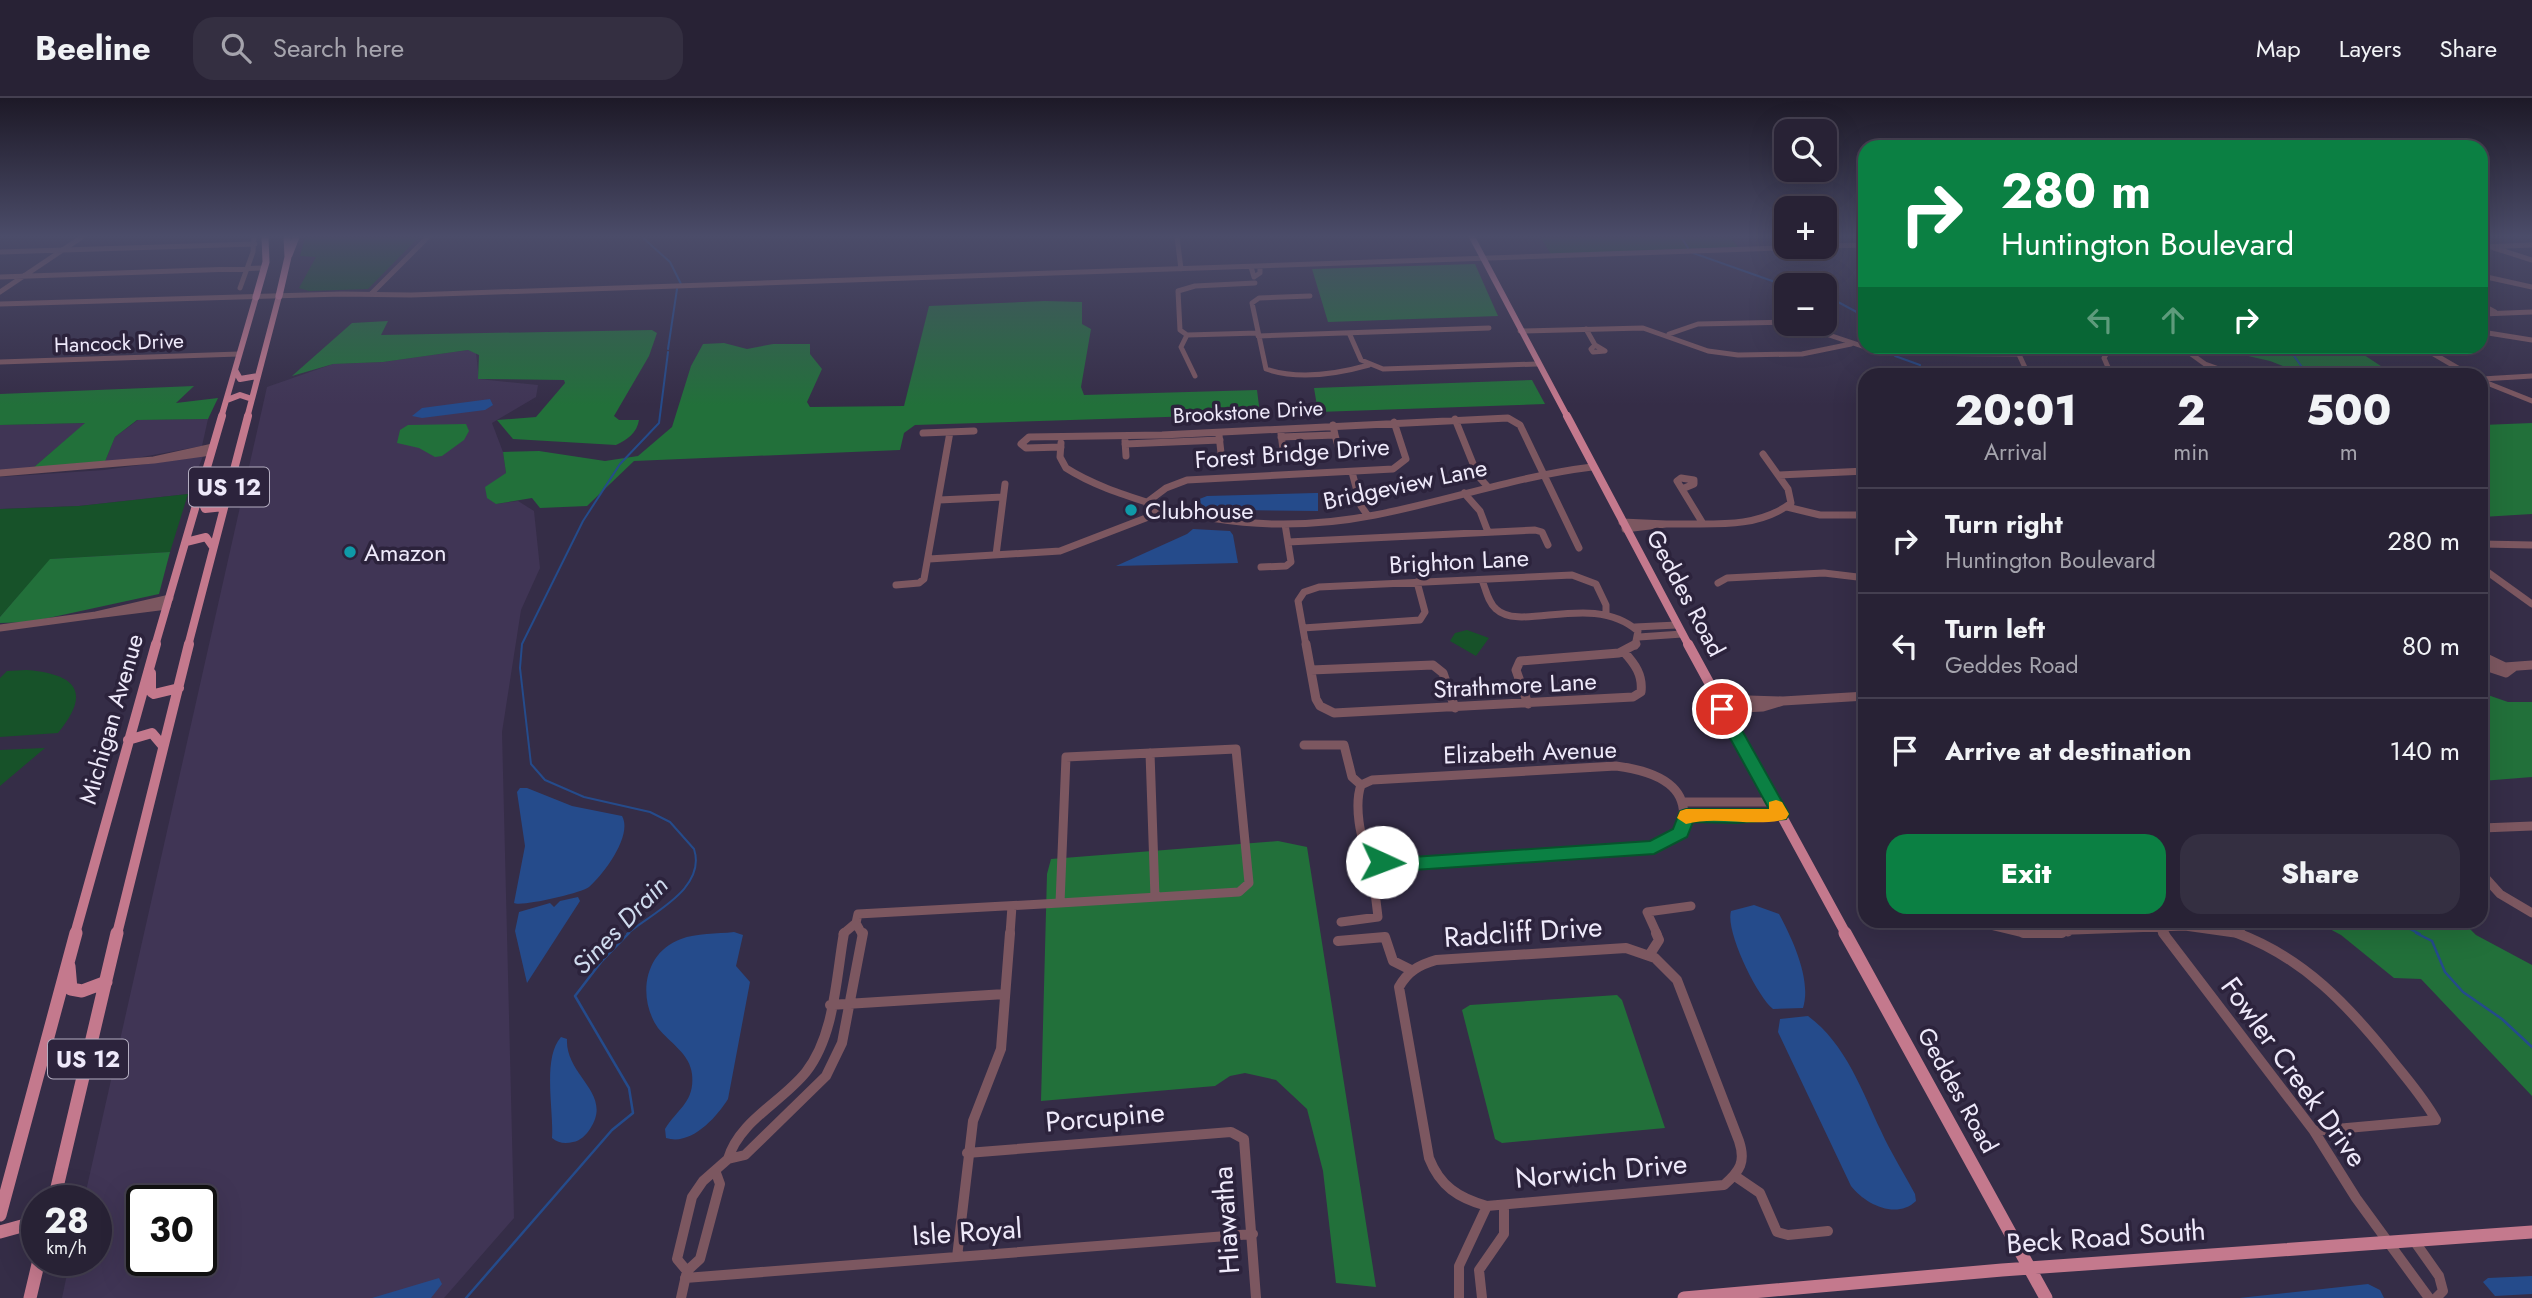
<!DOCTYPE html>
<meta charset="utf-8">
<style>
:root{--surface:#282235;--page:#342f41;--text:#f1f3f6;--muted:#a5a4ad;--line:#443f50;--accent:#0b8043}
body{margin:0;font-family:Jost,sans-serif;background:var(--page);color:var(--text);height:100vh;display:flex;flex-direction:column;font-size:26px;white-space:nowrap}
*{box-sizing:border-box;margin:0}
p{font-size:23px;color:var(--muted)}
.icon{flex:none;width:38px;height:38px;fill:none;stroke:currentColor;stroke-width:2;stroke-linecap:round;stroke-linejoin:round}
.map{position:relative;flex:1;overflow:hidden}
.sheet{position:absolute;left:1858px;top:270px;width:630px;height:560px;display:flex;flex-direction:column;background:var(--surface);border-radius:21px;box-shadow:0 7px 28px #0002,0 0 0 2px var(--line)}
.sheet>*{flex:none}
.banner{position:absolute;left:1858px;top:42px;width:630px;height:214px;border-radius:21px;box-shadow:0 7px 28px #0002,0 0 0 2px var(--line);background:#0b8043;color:#fff;overflow:hidden}
.fabs{position:absolute;left:1774px;top:21px;display:grid;gap:14px}
.fabs a{display:grid;place-items:center;width:63px;height:63px;border-radius:14px;background:var(--surface);box-shadow:0 7px 28px #0002,0 0 0 2px var(--line);font-size:35px}
.speed{position:absolute;left:21px;top:1087px;display:flex;gap:14px;font-size:35px;font-weight:700;text-align:center}
.speed>*{display:grid;place-content:center;width:91px;height:91px;border-radius:50%;background:var(--surface);box-shadow:0 7px 28px #0002,0 0 0 2px var(--line);line-height:1}
.speed small{font-size:18px;font-weight:400}
.speed .limit{border:4px solid #111;border-radius:10px;background:#fff;color:#111}
.pin{position:absolute;display:grid;place-items:center;width:60px;height:60px;color:#fff;margin:-30px;border:4px solid #fff;border-radius:50%;box-shadow:0 2px 7px #0007}
.me{position:absolute;width:77px;margin:-38px;rotate:92deg;stroke-linejoin:round;filter:drop-shadow(0 0 5px #0008)}
.turn{display:flex;align-items:center;gap:24px;height:147px;padding:0 28px;font-size:32px}
.turn .icon{width:91px;height:91px;stroke-width:2.5}
.turn b{display:block;font-size:49px;line-height:60px}
.lanes{display:flex;align-items:center;height:66px;padding:0 28px;background:#0003;justify-content:center;gap:35px;direction:ltr}
.lanes .off{opacity:.35}
.eta{display:flex;justify-content:space-evenly;align-items:center;height:119px;text-align:center}
.eta b{font-size:42px;font-weight:800;line-height:49px}
.cta{display:flex;gap:14px;margin-top:auto;padding:14px 28px}
.cta a{flex:1;height:80px;border-radius:21px;background:var(--accent);color:#fff;font-size:28px;font-weight:800;line-height:80px;text-align:center}
.cta a+a{background:var(--page);color:var(--text)}
ul{padding:0;list-style:none}
li{display:flex;align-items:center;gap:21px;height:105px;padding:0 28px;border-top:2px solid var(--line)}
li div{flex:1}
li b{display:block;font-size:26px}
li em{font-style:normal}
header{display:flex;align-items:center;gap:42px;box-sizing:border-box;height:98px;padding:0 35px;background:var(--surface);border-bottom:2px solid var(--line)}
header strong{font-size:33px}
nav{display:flex;gap:38px;margin-inline-start:auto;font-size:24px}
.search{width:490px;height:63px;background:var(--page);display:flex;align-items:center;gap:18px;box-sizing:border-box;padding:0 24px;border-radius:21px;color:var(--muted);font-size:26px}
.map>svg:first-child{display:block}
.built{fill:#403555;fill-rule:evenodd}
.green{fill:#175229}
.forest{fill:#22703a}
.water{fill:#254b8b}
.lines{fill:none;stroke-linecap:round;stroke-linejoin:round}
.stream-far1{stroke:#254b8b;stroke-width:2}
.stream{stroke:#254b8b;stroke-width:2.5}
.minor-far3{stroke:#7c5760;stroke-width:5}
.minor-far2{stroke:#7c5760;stroke-width:7}
.minor-far1{stroke:#7c5760;stroke-width:9}
.minor{stroke:#7c5760;stroke-width:10}
.major-far3{stroke:#c4798d;stroke-width:6}
.major-far2{stroke:#c4798d;stroke-width:8}
.major-far1{stroke:#c4798d;stroke-width:10}
.major{stroke:#c4798d;stroke-width:13}
.highway{stroke:#e0869f;stroke-width:7}
.route{fill:#0b8043;stroke:#07532c;stroke-width:2}
.slow{fill:#f59e0b}
.culture-dot{fill:#0f9aa8;stroke:#2c233c;stroke-width:2.5}
.labels{text-anchor:middle;dominant-baseline:central;stroke-width:7;stroke-linejoin:round;paint-order:stroke}
.far-street-label{font-size:21px;fill:#eee9fa;stroke:#2c233c}
.shield{fill:#2c233c;stroke:#b4aec1;stroke-width:2}
.shield-label{font-size:23px;font-weight:bold;fill:#eee9fa}
.street-label{font-size:24px;fill:#eee9fa;stroke:#2c233c}
.poi-label{font-size:24px;fill:#eee9fa;stroke:#2c233c;text-anchor:start}
.water-label{font-size:26px;font-style:italic;fill:#cfdbee;stroke:#2c233c}
.near-street-label{font-size:28px;fill:#eee9fa;stroke:#2c233c}
</style>
<header>
<strong>Beeline</strong>
<div class="search"><svg class="icon" aria-label="search" viewBox="0 0 24 24"><circle cx="10" cy="10" r="6"/><path d="M15 15l6 6"/></svg>Search here</div>
<nav><a>Map</a><a>Layers</a><a>Share</a></nav>
</header>
<div class="map">
<svg width="2532" height="1200" viewBox="0 0 2532 1200">
<rect width="100%" height="100%" fill="#352d47"/>
<path class="built" d="M468,252L476,255L479,281L538,287L536,299L492,325L503,354L506,375L496,406L518,403L534,413L540,470L521,512L502,634L514,1120L444,1200H62L70,1162H96V1102H84L267,289L333,266L383,264ZM142,1102H201V1162H142Z
M208,321L202,348L104,366L115,339L138,322Z
M86,325L33,370L0,372V327Z
M203,358L188,396L79,408L0,411V379L104,372Z"/>
<path class="green" d="M305,139H419L368,191L309,193L299,190L316,159L300,158Z
M1540,139H1730L1738,149L1551,156Z
M188,396L170,454L51,461L0,519V411L79,408Z
M1467,532L1489,540L1476,558L1450,543L1455,535Z
M27,572C76,576 92,594 58,635L0,639V580L7,573Z
M45,650L0,688V652Z"/>
<path class="forest" d="M1475,166L1498,218L1328,224L1312,171Z
M1045,203L1082,204V226L1091,231L1081,289L1084,297L1257,292L1260,316L915,327L904,335L900,352L634,363L587,408L540,410L532,400L496,406L487,400L485,389L506,375L503,354L539,353L605,363L638,358L672,329L691,268L703,246L724,245L747,251L773,246H810V256L822,271L807,304L810,309L904,308L929,208Z
M388,223L381,237L652,232L657,235L649,258L614,318L619,322H639C637,335 627,342 616,347L513,341L497,322L536,319L565,285L564,282L478,281L479,257L468,252L383,264L333,266L292,278L352,225Z
M2352,249L2393,276H2303L2270,263L2235,255Z
M1532,282L1545,306L1318,314L1314,290Z
M194,288L176,305L218,300L208,321L137,322L115,339L104,366L33,370L85,325L0,327V296Z
M2532,325V416L2482,419V327Z
M466,326L469,333L464,342L442,358L435,359L419,350L397,345L400,332L408,327Z
M170,454L159,496L30,524L0,525V519L50,461Z
M2482,595L2508,604H2532V679L2482,683Z
M1278,743L1307,749L1376,1189L1336,1185L1323,1073L1307,1011L1276,982L1245,975L1230,978L1215,988L1041,1003L1047,776L1051,761Z
M2315,823H2462L2476,837L2532,867V998L2421,881L2394,880L2341,837Z
M1617,897L1622,902L1665,1030L1502,1045L1495,1041L1462,912L1470,907Z"/>
<path class="water" d="M490,301L493,307L485,312L422,320L412,318L422,310Z
M1315,395H1318V413L1236,412L1205,409L1197,402L1207,398Z
M1193,431L1230,433L1233,437L1238,465L1116,468L1187,436Z
M520,690H527L572,708L622,718C633,737 604,776 589,789C582,795 521,809 514,805L525,748L517,694Z
M578,799L580,803L527,885L515,833L519,814L550,805L554,809L560,803Z
M1754,807L1779,816C1792,840 1812,882 1803,910L1773,911C1757,898 1725,833 1731,813Z
M734,834L743,837L736,868L750,884L728,1001C716,1020 691,1048 666,1040L665,1031C678,1010 695,1004 692,976C690,956 670,945 658,930C637,900 644,854 681,841C696,835 717,836 734,834Z
M1808,918C1846,946 1862,993 1881,1033C1891,1055 1904,1075 1915,1096L1916,1103C1896,1122 1865,1106 1851,1088L1778,934L1780,921Z
M561,939L567,941C565,978 614,995 590,1031C586,1037 580,1043 573,1044C565,1046 558,1045 552,1040C554,1013 542,960 561,939Z
M2532,1178V1196L2495,1198L2483,1184L2488,1180Z
M439,1180L442,1186L431,1200H372Z
M2368,1186L2380,1192L2384,1200H2239Z"/>
<g class="lines">
<path class="stream-far1" d="M642,139L670,164L681,186
M1681,139L1688,150
M1693,155L1778,185L1779,192L1787,195
M1825,205L1838,204L1866,219
M1892,248L1898,252L1896,254
M2287,248L2307,276
M668,251L677,191
M1895,258L1920,267L1919,276
M2404,822L2406,829L2420,836
M627,836C651,815 707,791 694,751L670,724L650,714L584,699L545,682L531,666L520,570L522,546L583,423L620,366L659,325L668,254"/>
<path class="stream" d="M2416,835L2432,843L2445,874L2463,894L2502,921L2532,949
M466,1200L612,1032L633,1015L629,990L575,898L601,864L629,835"/>
<path class="minor-far3" d="M1177,139L1181,171
M1825,148L1866,147
M2482,149L2532,147
M2494,150L2532,162
M0,154L255,146
M1251,169L1254,179L1260,175V169
M2482,178L2532,189
M0,179L264,170
M240,190L253,154L254,139
M0,194L82,139
M371,196L428,139
M1310,198L1259,200L1252,205L1266,271C1298,282 1337,276 1369,267
M0,206L342,196L411,197L1811,149
M2482,207L2495,214
M2482,216L2532,214
M1796,226L1883,255L2017,256
M1586,231L1595,247
M1520,233L1643,230L1708,253L1738,257L1802,256L1851,246
M2482,234L2532,242
M1669,236L1698,226L1787,224
M1187,237L1258,235
M1350,237L1361,262L1383,271L1537,266
M1258,238L1489,230
M1595,247L1605,253L1593,254L1591,251Z
M2015,248L2028,276
M2111,248L2104,260L2111,276
M2180,248L2205,266L2233,276
M2420,248L2468,276
M0,264L239,256
M1195,278L1181,249L1187,237L1180,232L1178,193L1195,188L1255,185
M2482,281L2532,278
M2482,283L2532,303
M1503,320H1508"/>
<path class="minor-far2" d="M1455,321L1478,378L1488,389
M923,335L974,333
M1281,336L1283,351
M1219,337L1221,355
M1335,337L1338,348
M1281,339L1335,337L1333,327
M1125,343L1126,358
M1061,345L1060,359L1066,370C1094,388 1128,398 1159,408C1229,429 1303,431 1375,417C1448,403 1518,378 1592,369
M1125,346L1220,342
M1061,349L1026,350L1021,346L1029,339L1162,337L1508,320L1520,327L1579,450
M211,354L154,362L213,349
M1352,374L1361,408L1368,418
M0,375L154,362
M1779,377L1866,373
M1682,391L1694,386V382L1681,380L1677,383L1702,424
M1464,395L1480,413L1488,434
M939,402L1003,399
M1146,405L1166,390L1187,382L1393,371L1406,361L1394,324
M1787,409L1820,417H1866
M1622,424L1666,426L1625,431
M1666,426C1708,425 1756,432 1791,405L1788,391L1763,356
M1288,444L1535,432L1542,434L1548,447
M2482,446L2532,447
M996,457L1005,386
M929,461L1060,453L1151,418L1160,410
M1261,469L1286,468L1291,464L1285,426
M2482,470L2532,506
M1482,482C1486,492 1488,504 1496,511C1521,535 1592,493 1638,533L1635,548
M1718,485L1727,480L1824,475L1866,480
M896,487L919,485L924,481L950,334
M167,508L96,517L170,500
M1635,529L1677,527
M0,530L96,517
M1303,530L1420,522L1425,514L1417,484
M1639,539L1682,536
M1306,548L1298,503L1304,494L1319,489L1572,477L1596,486L1606,507V515"/>
<path class="minor-far1" d="M1306,546L1316,601L1320,608L1334,615L1633,599L1641,594C1643,577 1635,566 1624,554
M2482,558L2505,569L2532,567
M2482,559L2485,568L2506,575L2514,569
M1311,572L1433,567L1443,575L1455,610
M1717,601L1783,603L1763,609L1722,611
M1783,603L1866,598
M1528,606L1516,572L1520,563L1619,555L1636,546
M1304,647H1344L1352,679L1361,687
M1236,651L1249,785L1239,794L1060,805L1066,659Z
M1150,655L1155,799
M1616,668C1655,673 1696,688 1680,735L1654,749L1398,767C1389,765 1379,764 1372,757C1358,744 1355,704 1361,687L1372,682Z
M1683,704H1774
M1686,717L1780,716
M2482,730L2532,728
M2482,776L2500,796L2532,815
M1970,822L2020,834L2185,828L2242,836
M2060,822L2068,834
M1341,824L1378,819L1373,778L1376,760
M856,825L862,836
M856,825L858,816L1060,805
M2160,830L2165,836
M843,836L856,825
M1010,836L1012,808
M1657,836L1647,814L1691,808"/>
<path class="minor" d="M844,835C836,879 835,937 806,974C782,1004 739,1023 728,1061L745,1057L826,978L842,945L863,835
M2023,835H2062
M2163,835L2314,1033L2356,1100L2429,1200
M2237,835C2304,860 2348,907 2392,962C2407,981 2424,1000 2436,1022L2314,1033
M1338,843L1385,839L1393,863L1411,872
M1626,850L1655,860L1677,882L1739,1043C1746,1064 1740,1073 1724,1087L1487,1108C1458,1100 1440,1088 1429,1060L1399,889C1408,873 1419,867 1436,862Z
M1650,856L1659,842L1656,835
M830,907L1005,896
M967,1055L1231,1034L1244,1041L1256,1200
M1735,1078L1760,1095L1777,1134L1788,1137L1828,1133
M2415,1144L2439,1178L2443,1193L2436,1200
M957,1159L973,1023L1001,951L1010,835
M687,1173L677,1161L692,1099L703,1083L728,1061
M685,1180L1253,1136
M681,1200L687,1173L700,1161L720,1086L716,1075
M1459,1200V1168L1487,1108
M1482,1200L1479,1172L1504,1136V1107"/>
<path class="major-far3" d="M1472,139L1568,320
M235,272L240,281L258,278
M227,302L240,297L252,301
M221,320L256,199
M247,320L279,198"/>
<path class="major-far2" d="M1567,318L1689,548
M199,397L205,411L224,409
M186,444L206,439L213,449
M155,548L222,318
M188,548L248,318"/>
<path class="major-far1" d="M1688,546L1846,836
M151,575V594L154,596L179,590
M128,642L152,635L163,648
M75,836L156,546
M117,836L189,546"/>
<path class="major" d="M1845,835L2046,1200
M69,868L71,891L82,893L106,884
M54,1102L117,835
M0,1117L76,835
M0,1134L29,1126L34,1131L37,1154
M30,1200L39,1162
M1684,1200L2002,1172L2532,1134"/>
<path class="highway" d="M289,157L296,139
M279,198L288,159L287,139
M256,199L266,164L265,139"/>
</g>
<linearGradient id="sky" x2="0" y2="1"><stop stop-color="#1d1927"/><stop offset="0.45" stop-color="#4b4c69"/><stop offset="1" stop-color="#4b4c69" stop-opacity="0"/></linearGradient>
<rect width="2532" height="307" fill="url(#sky)"/>
<path class="route" d="M1722,606L1730,611L1789,716L1786,721L1736,725L1693,724L1687,739L1654,756L1398,773L1376,769L1373,764L1382,757L1398,760L1650,743L1673,731L1680,713L1686,711H1769L1714,611Z"/>
<path class="slow" d="M1776,702L1782,704L1789,716L1786,721C1754,730 1717,717 1686,726L1677,720L1680,713L1686,711H1769V704Z"/>
<g class="culture-dot">
<circle cx="1131" cy="412" r="7"/>
<circle cx="350" cy="454" r="7"/>
</g>
<g class="labels">
<g class="far-street-label">
<text transform="translate(119 245) rotate(-2)">Hancock Drive</text>
<text transform="translate(1248 314) rotate(-3)">Brookstone Drive</text>
</g>
<g class="shield">
<rect x="189" y="369.5" width="80" height="39" rx="5"/>
<rect x="48" y="941.5" width="80" height="39" rx="5"/>
</g>
<g class="shield-label">
<text x="229" y="389">US 12</text>
<text x="88" y="961">US 12</text>
</g>
<g class="street-label">
<text transform="translate(1292 355) rotate(-4)">Forest Bridge Drive</text>
<text transform="translate(1405 386) rotate(-12)">Bridgeview Lane</text>
<text transform="translate(1459 463) rotate(-3)">Brighton Lane</text>
<text transform="translate(1686 495) rotate(62)">Geddes Road</text>
<text transform="translate(1515 587) rotate(-3)">Strathmore Lane</text>
<text transform="translate(111 621) rotate(-74)">Michigan Avenue</text>
<text transform="translate(1530 654) rotate(-2)">Elizabeth Avenue</text>
<text transform="translate(1958 992) rotate(61)">Geddes Road</text>
</g>
<g class="poi-label">
<text x="1145" y="412">Clubhouse</text>
<text x="364" y="454">Amazon</text>
</g>
<g class="water-label">
<text transform="translate(620 827) rotate(-46)">Sines Drain</text>
</g>
<g class="near-street-label">
<text transform="translate(1523 834) rotate(-4)">Radcliff Drive</text>
<text transform="translate(2294 974) rotate(54)">Fowler Creek Drive</text>
<text transform="translate(1105 1019) rotate(-5)">Porcupine</text>
<text transform="translate(1601 1073) rotate(-5)">Norwich Drive</text>
<text transform="translate(1226 1122) rotate(-94)">Hiawatha</text>
<text transform="translate(967 1134) rotate(-4)">Isle Royal</text>
<text transform="translate(2106 1139) rotate(-4)">Beck Road South</text>
</g>
</g>
</svg>
<div class="fabs">
<a><svg class="icon" aria-label="search" viewBox="0 0 24 24"><circle cx="10" cy="10" r="6"/><path d="M15 15l6 6"/></svg></a>
<a>+</a>
<a>−</a>
</div>
<div class="speed"><div>28<small>km/h</small></div><div class="limit">30</div></div>
<div class="pin" style="left:1722px;top:611px;background:#d93025"><svg class="icon" aria-label="arrive" viewBox="0 0 24 24"><path d="M6 21V4h12l-3 4 3 4H6"/></svg></div>
<svg class="me" style="left:1382px;top:764px" viewBox="-20 -20 40 40"><circle r="19" fill="#fff"/><path d="M0-13L10 11 0 6-10 11z" fill="#0b8043"/></svg>
<div class="banner">
<div class="turn"><svg class="icon" aria-label="right" viewBox="0 0 24 24"><path d="M7 20v-9h11M14 6l5 5-5 5"/></svg><div><b>280 m</b>Huntington Boulevard</div></div>
<div class="lanes"><svg class="icon off" aria-label="left" viewBox="0 0 24 24"><path d="M17 20v-9H6M10 6l-5 5 5 5"/></svg><svg class="icon off" aria-label="ahead" viewBox="0 0 24 24"><path d="M12 20V5M6 11l6-6 6 6"/></svg><svg class="icon" aria-label="right" viewBox="0 0 24 24"><path d="M7 20v-9h11M14 6l5 5-5 5"/></svg></div>
</div>
<section class="sheet">
<div class="eta">
<div><b>20:01</b><p>Arrival</p></div>
<div><b>2</b><p>min</p></div>
<div><b>500</b><p>m</p></div>
</div>
<ul>
<li><svg class="icon" aria-label="right" viewBox="0 0 24 24"><path d="M7 20v-9h11M14 6l5 5-5 5"/></svg><div><b>Turn right</b><p>Huntington Boulevard</p></div><em>280 m</em></li>
<li><svg class="icon" aria-label="left" viewBox="0 0 24 24"><path d="M17 20v-9H6M10 6l-5 5 5 5"/></svg><div><b>Turn left</b><p>Geddes Road</p></div><em>80 m</em></li>
<li><svg class="icon" aria-label="arrive" viewBox="0 0 24 24"><path d="M6 21V4h12l-3 4 3 4H6"/></svg><div><b>Arrive at destination</b></div><em>140 m</em></li>
</ul>
<div class="cta"><a>Exit</a><a>Share</a></div>
</section>
</div>
